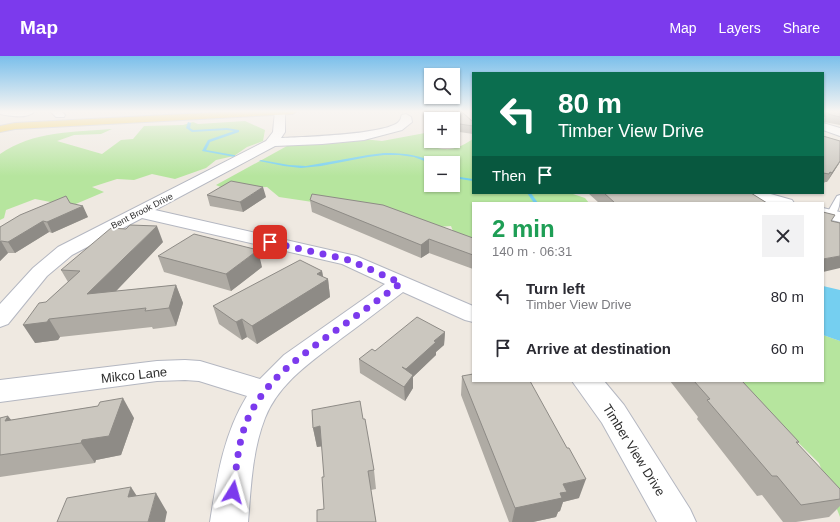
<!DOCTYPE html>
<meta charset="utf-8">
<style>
:root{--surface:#fff;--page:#f2f2f3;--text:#2b2b33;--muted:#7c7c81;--accent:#7c3aed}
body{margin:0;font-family:Helvetica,sans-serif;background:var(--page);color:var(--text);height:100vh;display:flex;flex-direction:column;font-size:15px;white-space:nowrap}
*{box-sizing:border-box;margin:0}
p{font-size:13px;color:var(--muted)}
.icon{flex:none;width:22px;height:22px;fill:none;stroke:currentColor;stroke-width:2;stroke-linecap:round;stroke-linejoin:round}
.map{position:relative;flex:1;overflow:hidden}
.drawer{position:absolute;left:472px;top:146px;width:352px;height:180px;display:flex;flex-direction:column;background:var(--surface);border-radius:0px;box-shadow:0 1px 3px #0004}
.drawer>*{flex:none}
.guide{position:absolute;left:472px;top:16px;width:352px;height:122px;border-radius:0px;box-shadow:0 1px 3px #0004;background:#0b6e4f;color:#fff;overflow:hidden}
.controls{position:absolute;left:424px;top:12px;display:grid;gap:8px}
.controls a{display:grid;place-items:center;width:36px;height:36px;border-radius:0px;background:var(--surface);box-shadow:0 1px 3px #0004;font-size:20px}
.pin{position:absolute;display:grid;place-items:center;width:34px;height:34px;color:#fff;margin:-17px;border-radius:8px;box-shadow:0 2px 6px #0006}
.me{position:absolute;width:44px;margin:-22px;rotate:8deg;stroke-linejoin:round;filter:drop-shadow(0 0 3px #0008)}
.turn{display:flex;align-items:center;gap:14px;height:84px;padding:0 20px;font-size:18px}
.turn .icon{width:52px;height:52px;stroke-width:2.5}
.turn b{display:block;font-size:28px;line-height:34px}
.then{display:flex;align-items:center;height:38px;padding:0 20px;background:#0003;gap:8px;font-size:15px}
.round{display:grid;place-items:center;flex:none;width:42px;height:42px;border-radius:0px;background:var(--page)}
.head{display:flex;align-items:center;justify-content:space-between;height:68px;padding:0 20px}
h1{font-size:24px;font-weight:600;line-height:30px;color:#1e9e55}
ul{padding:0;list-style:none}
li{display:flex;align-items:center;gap:12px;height:52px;padding:0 20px}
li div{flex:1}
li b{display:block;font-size:15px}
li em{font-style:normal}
header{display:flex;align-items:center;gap:24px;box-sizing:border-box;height:56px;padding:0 20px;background:var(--accent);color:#fff}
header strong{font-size:19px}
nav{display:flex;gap:22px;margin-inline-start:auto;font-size:14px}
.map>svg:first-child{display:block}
.green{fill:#b6e59e;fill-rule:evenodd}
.water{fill:#75cff0}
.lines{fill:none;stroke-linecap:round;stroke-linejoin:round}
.stream{fill:#75cff0;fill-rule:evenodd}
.lane-casing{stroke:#b4b7c1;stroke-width:2}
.street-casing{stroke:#b4b7c1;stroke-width:2}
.primary-casing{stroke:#c9c9c9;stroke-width:2}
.lane{fill:#fff;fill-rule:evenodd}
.street{fill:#fff;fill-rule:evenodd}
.primary{fill:#f2d163;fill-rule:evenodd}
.wall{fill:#afaba4}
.shaded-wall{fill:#8e8b86}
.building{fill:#cbc7bf;stroke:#8e8b86}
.route{stroke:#7c3aed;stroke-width:7;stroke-dasharray:0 12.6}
.labels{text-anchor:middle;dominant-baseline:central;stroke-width:4;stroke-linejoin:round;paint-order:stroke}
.far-street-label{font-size:9px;fill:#2e2e2e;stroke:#fff}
.near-street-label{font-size:13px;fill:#2e2e2e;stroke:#fff}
</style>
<header>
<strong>Map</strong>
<nav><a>Map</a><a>Layers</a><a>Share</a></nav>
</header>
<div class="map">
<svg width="840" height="466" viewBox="0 0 840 466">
<rect width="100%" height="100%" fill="#efe9e1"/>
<path class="green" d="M245,65L265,74L263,85L247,91L234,100L216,104L206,112L175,123L152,118L134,124L117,123L92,131L104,136L71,150L35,143L6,154L4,162L0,164V98C33,75 74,76 112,73L101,78L74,79L57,85L102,98L121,84L133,83L144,70L183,69L193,66L198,68Z
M425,77H431V85H435L428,90C449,95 454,95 473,83V137H570L585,142L589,147H473V196L456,183L451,170L424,172L366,154L279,141L267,131L225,133L216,129L287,90L363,83L382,85ZM431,107H453V129H431Z
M823,279L840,285V461L819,407L736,325H823Z"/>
<path class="water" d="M823,230L840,234V285L823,279Z"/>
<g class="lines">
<path class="stream" d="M188,66L191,67L190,72L193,74L227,72L239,74V76L210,86L206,94L234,99H235V101L202,95L208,84L234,75L227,74L192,76L186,72Z
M384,97C402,97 413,98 430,104L431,113L427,111V106L414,101L399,99H384L368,101L321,110L301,112L284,110L259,105L261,104L289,109L306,110L368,99Z
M453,120L473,123V125L453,122Z
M527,137H531L538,147H534Z"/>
<g class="lane-casing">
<path id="lane" d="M840,139C840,148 839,153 834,161H828L826,159L837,140Z"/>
</g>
<g class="street-casing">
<path id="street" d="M0,55H35C28,63 9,60 0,58Z
M50,55H61L65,59L64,61H56Z
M275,55H285V76L281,82C299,81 393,79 400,64C401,63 401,60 402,59L406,58L411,61L412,66L402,74L364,84L322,88L275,90L155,154L356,200L473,250V266L465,264L403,236C383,251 363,267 342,282C314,304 279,326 265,362C252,395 251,431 248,466H210C217,422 223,379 247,340L199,325L185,324L157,325L0,346V324L157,305L185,304L200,305L260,323L284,299L385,228L342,208L142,162L72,199L47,220L8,268L0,271V248L33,212L58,191L266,85L273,76Z
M823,67L840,72V80L823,74Z
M741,137H767L792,144L794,147H768L743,140Z
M823,152L840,156V166L823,162Z
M572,325H604L624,349L690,453L696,466H657L602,367Z"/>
</g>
<g class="primary-casing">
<path id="primary" d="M243,55H298L293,58L15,73L0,76V70L15,67Z"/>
</g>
<use href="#lane" class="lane"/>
<use href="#street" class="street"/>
<use href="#primary" class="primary"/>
</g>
<path class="wall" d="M432,55H461L473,66V78L453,75V63H436L432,58Z
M823,55H840V69L824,66L825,61H823Z
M823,80L840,85V106L827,126H825L823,128Z
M588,137H751L767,147H599Z
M207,139L266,141L243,156L210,150Z
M310,144L473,182V213L429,197L421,202L312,156Z
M70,147L88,161L52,177L49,176L15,197H8L0,205V171Z
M163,186L116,235L176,229L183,247L176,270L153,273L152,271L60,281L58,284L35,287L46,246L68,226L61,214Z
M158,200L262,211L231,235L164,216Z
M322,215L323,221L328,223L330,241L257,288L247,281L242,284L219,268L213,250Z
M445,276L444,289L436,296V299L413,321V332L405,345L360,317L359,303L375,295Z
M462,320L579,442L563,446L560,455L558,456L556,461L533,466H509L461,339Z
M670,325H742L799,386L797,388L840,433V450L829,461L796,466H783L762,439L757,440L697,363L698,361Z
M98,350L134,362L121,399L96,404L95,407L0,421V362L11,364Z
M363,363L374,414L376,433L371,434L376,466L324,453V421L322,390L317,391L313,372Z"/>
<path class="shaded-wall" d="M840,105V106L827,126L832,117Z
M263,131L266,141L243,156L240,146Z
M83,150L88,161L52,177L47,166Z
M43,165L49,176L15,197L8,186Z
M157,170L163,186L96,256L87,238Z
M429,183V197L421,202V189Z
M1,185L8,197L0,205V186Z
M258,194L262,211L231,235L226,218Z
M840,200V212L823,216V203Z
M322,215L324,226L328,223L330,241L257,288L252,270L317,218Z
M176,229L183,247L176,270L169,252Z
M49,263L60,281L58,284L35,287L23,269Z
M242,263L247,281L242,284L236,266Z
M445,276L444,289L436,296V299L413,321V332L405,345L404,331L406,313L434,285Z
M123,342L134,362L121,399L96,404L95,407L81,387L82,384Z
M8,360L24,380L5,365Z
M320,370L324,390L317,391L313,372Z
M586,423L579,442L563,446L560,455L558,456L556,461L533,466H512L515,452L563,428Z
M131,431L144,451L128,441Z
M156,437L167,456L165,466H148Z"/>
<path class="building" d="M435,55H461L473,66V70L453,67V63H443Z
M829,55H840V61L828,58Z
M823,80L840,85V105L832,117L830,116L829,118L823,117Z
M231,125L263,131L240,146L207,139Z
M604,137H751L767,147H615Z
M312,138L383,149L473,182V199L429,183L421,189L310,144Z
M66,140L70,147L83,150L47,166L43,165L8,186L1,185L0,186V171L20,159Z
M823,156L835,159L831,165L840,167V200L823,203Z
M130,169L157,170L87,238L176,229L169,252L145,255L146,252L49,263L47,266L23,269L39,247L46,246L80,215L61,214L111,172L126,173Z
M194,178L258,194L226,218L158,200Z
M300,204L322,215L317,218L328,223L252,270L242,263L236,266L213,250Z
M417,261L445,276L434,285L436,286L406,313L402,311L413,319L404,331L359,303L372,293L375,295Z
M473,318V325H530L567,392H569L586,423L563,428L567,436L560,437L562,442L515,452L462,320Z
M694,325H742L799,386H796L840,433V443L801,449L777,420H772L707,344L710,343Z
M123,342L109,380L82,384L81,387L0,399V362L8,360L5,365L98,350L100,346Z
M360,345L363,363H365L374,414L368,415L376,466H317V454L324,453L322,421H324L320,370L313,372L312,354Z
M131,431L128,441L156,437L148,466H57L67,442Z"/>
<linearGradient id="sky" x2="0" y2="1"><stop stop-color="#7abfeb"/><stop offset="0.46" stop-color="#f8f5f2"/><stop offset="1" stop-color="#f8f5f2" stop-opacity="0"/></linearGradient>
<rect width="840" height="120" fill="url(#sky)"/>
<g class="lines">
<path class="route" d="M233,436C237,409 238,382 250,358C269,321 300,301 332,277C355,261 378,244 401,227L349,204L270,186"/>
</g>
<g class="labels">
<g class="far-street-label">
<text transform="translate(142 155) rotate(-27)">Bent Brook Drive</text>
</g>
<g class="near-street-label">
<text transform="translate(134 319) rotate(-6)">Mikco Lane</text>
<text transform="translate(634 394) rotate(58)">Timber View Drive</text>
</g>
</g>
</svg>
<div class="controls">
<a><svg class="icon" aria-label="search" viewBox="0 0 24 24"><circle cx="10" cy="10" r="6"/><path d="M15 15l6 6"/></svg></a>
<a>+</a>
<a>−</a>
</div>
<div class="pin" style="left:270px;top:186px;background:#d93025"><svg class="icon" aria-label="arrive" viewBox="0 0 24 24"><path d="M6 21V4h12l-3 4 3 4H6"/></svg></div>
<svg class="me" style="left:233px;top:436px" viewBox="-20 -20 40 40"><path d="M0-17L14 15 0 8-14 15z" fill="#7c3aed" stroke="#fff" stroke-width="4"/></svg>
<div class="guide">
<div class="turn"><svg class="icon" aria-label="left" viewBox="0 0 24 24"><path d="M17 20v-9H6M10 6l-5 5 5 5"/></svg><div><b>80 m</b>Timber View Drive</div></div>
<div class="then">Then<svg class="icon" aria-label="arrive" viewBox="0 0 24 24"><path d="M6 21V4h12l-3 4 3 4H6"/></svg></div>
</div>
<section class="drawer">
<div class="head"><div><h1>2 min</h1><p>140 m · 06:31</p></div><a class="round"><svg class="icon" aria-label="close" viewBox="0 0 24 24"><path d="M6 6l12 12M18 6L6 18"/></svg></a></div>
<ul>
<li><svg class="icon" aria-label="left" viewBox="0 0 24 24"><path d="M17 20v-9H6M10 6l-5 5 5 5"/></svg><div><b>Turn left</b><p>Timber View Drive</p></div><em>80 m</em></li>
<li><svg class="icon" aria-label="arrive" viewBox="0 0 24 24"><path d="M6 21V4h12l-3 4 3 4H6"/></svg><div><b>Arrive at destination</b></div><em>60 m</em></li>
</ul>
</section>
</div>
